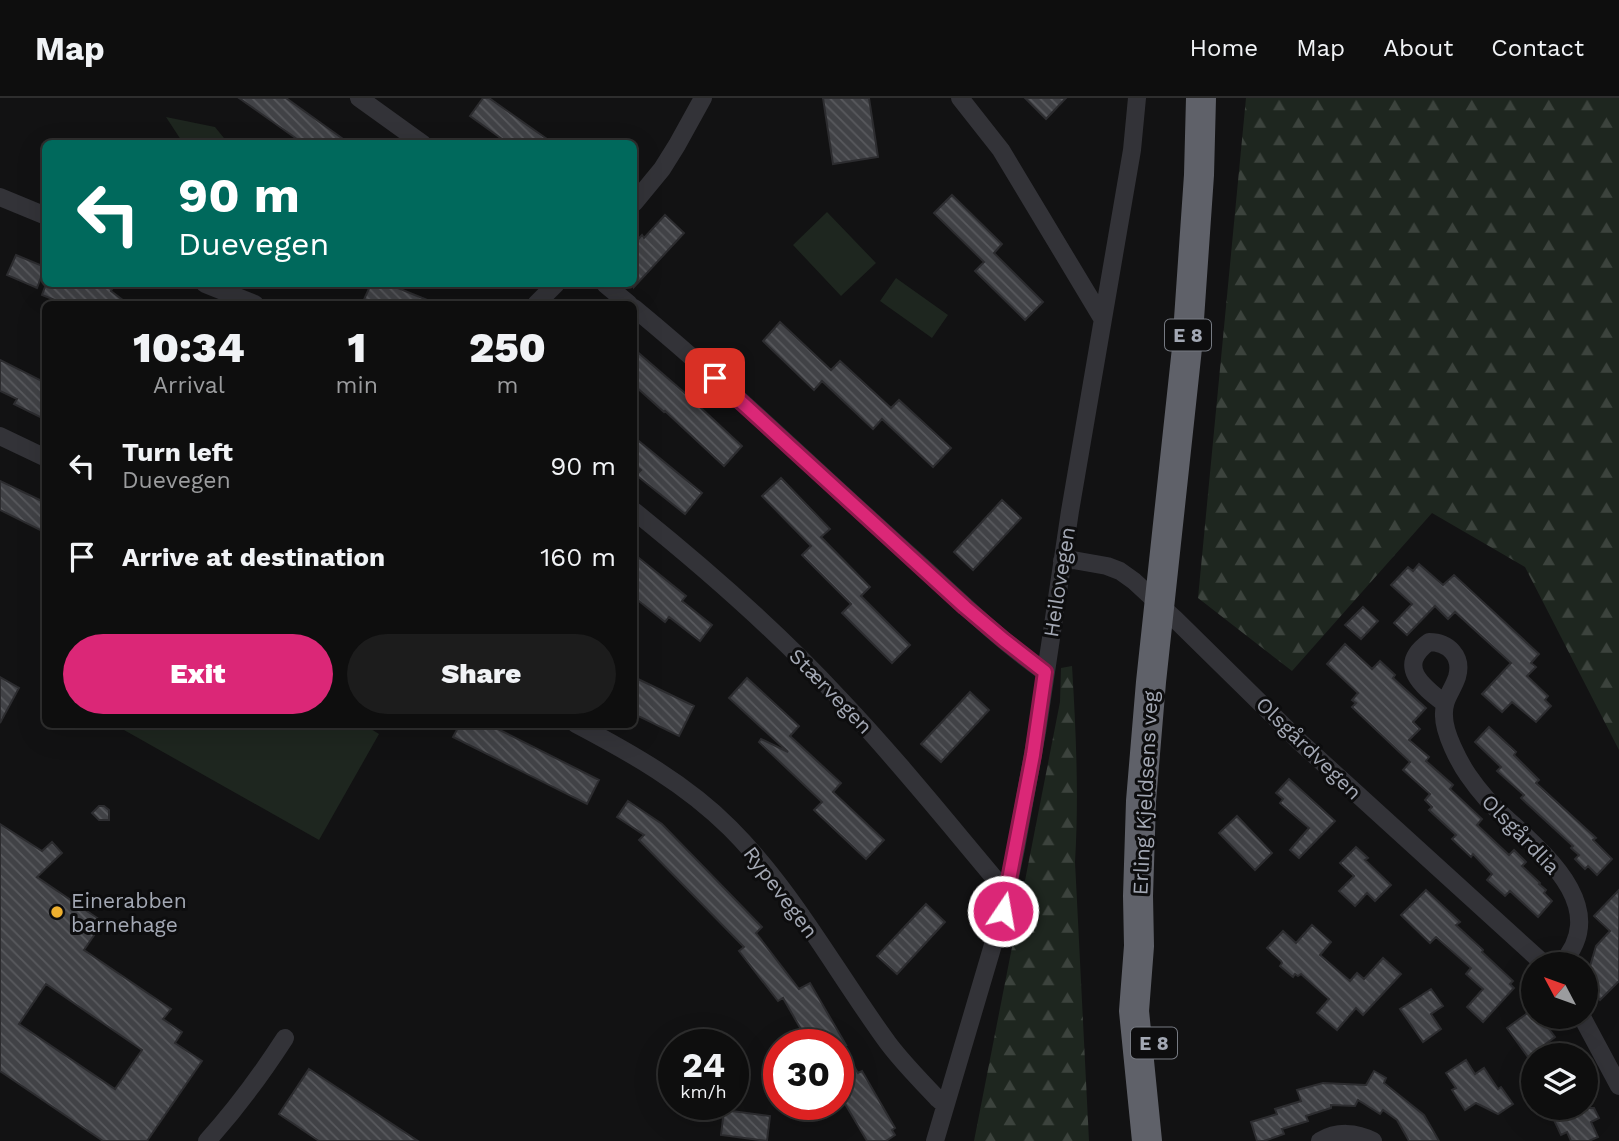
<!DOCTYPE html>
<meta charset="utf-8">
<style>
:root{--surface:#0e0e0e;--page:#1c1c1c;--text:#f1f3f6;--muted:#9b9c9e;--line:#2e2e2e;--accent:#db2777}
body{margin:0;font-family:"Work Sans",sans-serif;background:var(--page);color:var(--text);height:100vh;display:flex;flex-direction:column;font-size:26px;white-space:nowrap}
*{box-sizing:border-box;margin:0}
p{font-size:23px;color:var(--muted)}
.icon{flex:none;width:38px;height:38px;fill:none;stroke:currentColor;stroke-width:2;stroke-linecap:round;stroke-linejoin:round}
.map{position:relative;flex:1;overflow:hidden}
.details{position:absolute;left:42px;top:203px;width:595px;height:427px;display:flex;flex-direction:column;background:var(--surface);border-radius:10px;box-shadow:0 7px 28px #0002,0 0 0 2px var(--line)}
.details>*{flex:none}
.hud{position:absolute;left:42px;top:42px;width:595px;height:147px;border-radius:10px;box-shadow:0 7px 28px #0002,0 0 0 2px var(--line);background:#00695c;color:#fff;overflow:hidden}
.needle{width:46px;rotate:311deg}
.controls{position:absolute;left:1521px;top:854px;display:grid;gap:14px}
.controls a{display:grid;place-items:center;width:77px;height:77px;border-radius:50%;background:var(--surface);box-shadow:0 7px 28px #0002,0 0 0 2px var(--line);font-size:35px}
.speed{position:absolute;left:658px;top:931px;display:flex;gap:14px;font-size:35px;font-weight:700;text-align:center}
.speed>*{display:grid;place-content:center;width:91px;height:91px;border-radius:50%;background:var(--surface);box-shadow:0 7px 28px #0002,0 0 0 2px var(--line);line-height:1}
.speed small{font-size:18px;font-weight:400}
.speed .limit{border:10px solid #d22;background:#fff;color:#111}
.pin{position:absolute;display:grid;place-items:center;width:60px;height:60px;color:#fff;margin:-30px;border-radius:14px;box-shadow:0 4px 10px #0006}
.me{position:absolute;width:77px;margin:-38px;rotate:12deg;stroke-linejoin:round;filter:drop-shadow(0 0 5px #0008)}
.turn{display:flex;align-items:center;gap:24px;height:147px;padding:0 21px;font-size:32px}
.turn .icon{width:91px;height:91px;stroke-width:2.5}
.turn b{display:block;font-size:49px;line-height:60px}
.eta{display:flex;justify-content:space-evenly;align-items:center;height:119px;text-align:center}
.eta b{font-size:42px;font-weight:800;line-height:49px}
.action{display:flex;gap:14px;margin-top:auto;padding:14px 21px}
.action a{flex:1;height:80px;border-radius:42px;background:var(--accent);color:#fff;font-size:28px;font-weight:800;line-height:80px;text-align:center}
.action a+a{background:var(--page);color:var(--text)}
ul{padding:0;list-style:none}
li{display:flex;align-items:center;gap:21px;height:91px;padding:0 21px}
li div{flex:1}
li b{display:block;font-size:26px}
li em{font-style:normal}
header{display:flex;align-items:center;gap:42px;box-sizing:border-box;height:98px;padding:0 35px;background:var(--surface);border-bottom:2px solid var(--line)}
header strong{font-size:33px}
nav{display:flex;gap:38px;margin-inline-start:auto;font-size:24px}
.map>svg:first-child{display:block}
.green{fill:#1e261f}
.forest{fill:url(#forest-firs)}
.building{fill:url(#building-back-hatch);stroke:#2c2c2f;stroke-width:2;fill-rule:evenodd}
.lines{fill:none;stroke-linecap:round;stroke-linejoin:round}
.street{stroke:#333338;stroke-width:18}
.highway{stroke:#5f6169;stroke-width:30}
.route-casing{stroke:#8e194d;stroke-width:18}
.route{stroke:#db2777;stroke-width:12}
.poi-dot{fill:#eeb02f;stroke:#0d0d0e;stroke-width:2.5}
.labels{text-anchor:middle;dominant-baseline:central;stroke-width:6;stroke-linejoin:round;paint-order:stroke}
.shield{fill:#0d0d0e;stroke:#767a82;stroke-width:2}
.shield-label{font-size:19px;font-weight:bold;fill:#a3a8b4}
.street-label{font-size:21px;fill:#a3a8b4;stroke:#0d0d0e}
.poi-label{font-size:21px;fill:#a3a8b4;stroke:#0d0d0e;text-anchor:start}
</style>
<header>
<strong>Map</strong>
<nav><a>Home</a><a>Map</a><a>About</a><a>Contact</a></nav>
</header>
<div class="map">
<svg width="1619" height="1043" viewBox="0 0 1619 1043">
<defs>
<pattern id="forest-firs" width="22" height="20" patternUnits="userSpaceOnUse" patternTransform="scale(1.75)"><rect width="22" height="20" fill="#1e261f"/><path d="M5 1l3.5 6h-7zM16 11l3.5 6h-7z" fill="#3c433d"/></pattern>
<pattern id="building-back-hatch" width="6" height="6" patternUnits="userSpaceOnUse" patternTransform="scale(1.75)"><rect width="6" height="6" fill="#414246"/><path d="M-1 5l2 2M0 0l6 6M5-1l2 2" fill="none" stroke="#595a5e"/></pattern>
</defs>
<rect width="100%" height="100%" fill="#121213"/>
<path class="green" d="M166,19L215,29L228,45H183Z
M827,114L876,165L841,198L793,147Z
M896,180L948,217L932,240L880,203Z
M127,627L363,626L379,636L319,742L124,632Z"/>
<path class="forest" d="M1246,0H1619V652L1525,469L1432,415L1292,573L1198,500Z
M1072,568C1076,633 1079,699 1075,764L1089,1043H974L1060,604L1061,570Z"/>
<path class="building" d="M239,0H286L350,46H304Z
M483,0H489L554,46H509L470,18Z
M823,0H869L878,59L833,66Z
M1025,0H1066L1046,21Z
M952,97L1002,146L994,155L1043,204L1025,222L975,173L984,164L934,115Z
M665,117L684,135L634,189V146L642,137L644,140Z
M16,157L45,169L37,190L7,177Z
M46,186H99L112,191L111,193L128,206H65L42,197Z
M371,186H388L437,206H362Z
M780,224L831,272L840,263L891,310L899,302L951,350L933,369L882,321L873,331L822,283L814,292L763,243Z
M634,251L686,296L742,348L724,368L665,313L664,314L634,287Z
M0,262L46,285V322L14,306L17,301L0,293Z
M634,339L702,395L685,416L636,377L641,372L634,366Z
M781,380L830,431L821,439L870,489L861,498L910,547L892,565L842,515L851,506L802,457L811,448L762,398Z
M0,383L46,405V435L0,412Z
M1002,402L1021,420L973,472L954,454Z
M634,456L686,498L682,503L712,527L700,543L669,519L665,524L634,499Z
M1419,466L1443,487L1454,477L1539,556L1531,565L1536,569L1527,578L1548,598L1545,602L1551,608L1536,624L1512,604L1502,614L1482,596L1511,565L1455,514L1448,521L1435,508L1407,537L1394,525L1412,506L1391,487L1408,469L1413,473Z
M1363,509L1378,523L1361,541L1345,527Z
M1345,546L1372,571L1380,563L1395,577L1393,580L1426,610L1413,624L1420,631L1409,642L1429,659L1426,663L1453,687L1450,691L1482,721L1477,727L1509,757L1514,752L1526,764L1522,768L1540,785L1539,786L1546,792L1544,795L1552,803L1538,819L1510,793L1505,798L1487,782L1492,776L1473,756L1471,759L1452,741L1456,737L1429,712L1432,709L1425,702L1430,696L1403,672L1410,664L1352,609L1356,605L1352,602L1358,595L1327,566Z
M0,579L19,590L0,625Z
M747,580L799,628L790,638L841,685L833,694L884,742L866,761L814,712L822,704L759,644L761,641L788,654L729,600Z
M638,581L694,608L679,638L634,616V590Z
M970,594L989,612L941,664L921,646Z
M460,626H488L599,682L587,706L453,639Z
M1489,629L1516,654L1514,657L1539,682L1536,685L1596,740L1593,742L1612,761L1597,777L1588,768L1585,771L1575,761L1579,757L1571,750L1573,748L1521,700L1524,697L1497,673L1501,669L1475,644Z
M1289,681L1335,723L1299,760L1290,752L1309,730L1280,705L1283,701L1276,695Z
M628,703L662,726L762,829L756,835L799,891L810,885L846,947H841L858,975L862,973L895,1030L892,1032L895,1037L886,1043H867L838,994V947H810L783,900L778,903L739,853L744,849L639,742L644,737L617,719Z
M99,708H104L109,712V722H99L92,715Z
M1237,718L1272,755L1255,772L1219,735Z
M0,726L42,753L52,744L62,755L37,779L103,824L84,852L171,911L163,921L182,934L175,945L202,963L147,1043H103L0,973ZM46,886L142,952L115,991L19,926Z
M1356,749L1368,760L1365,762L1391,787L1375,803L1367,795L1355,808L1339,793L1354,778L1340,765Z
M1426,792L1460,824L1456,827L1483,852L1482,854L1513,883L1510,886L1514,890L1483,924L1467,909L1483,891L1466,876L1471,870L1436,839L1430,845L1401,817Z
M1619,792V883L1600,902L1586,887V882L1596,848L1610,833L1594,818Z
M926,806L945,824L897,876L877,858Z
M1312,827L1331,844L1320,857L1350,883L1357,875L1364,881L1383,860L1401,876L1363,917L1356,910L1337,932L1317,915L1329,901L1301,876L1298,878L1295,876L1293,879L1280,868L1282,865L1281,863L1267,850L1283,833L1296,845Z
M1431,891L1443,908L1431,916L1441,931L1423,944L1400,911Z
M1533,911V919H1540L1555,939L1528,959L1507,930Z
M1466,962L1475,976L1484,970L1498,991L1501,989L1513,1006L1498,1016L1476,1005L1465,1012L1452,992L1456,990L1446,975Z
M309,971L418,1043H319L279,1016Z
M1374,973L1386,980L1384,985L1424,1017L1439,1043H1409L1397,1022L1383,1012L1380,1016L1358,1002L1355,1008L1331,1007V1010L1306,1018L1308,1023L1282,1031L1284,1036L1264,1043H1257L1251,1024L1277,1016L1275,1011L1301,1003L1297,992L1323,985L1366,987Z
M1571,1010H1594L1599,1020L1591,1024L1598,1039L1589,1043H1571L1567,1034L1561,1037L1553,1020Z
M724,1012L770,1018L767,1043L721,1037Z"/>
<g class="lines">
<path class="street" d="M359,0L423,46
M960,0L1001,52L1102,220
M0,99L46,118
M634,105L662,71L677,47L703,0
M205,186L255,206
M605,186L629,206
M536,206L556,186
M634,210C731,290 822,379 916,463C958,501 999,542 1045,574
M0,338L46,360
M634,413C706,471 776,532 839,600C898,662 951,729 1007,795
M1062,463L1073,462L1107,468L1120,473L1134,483L1174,520L1300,644L1544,866
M1444,605C1422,588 1396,568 1429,544C1448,544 1463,558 1457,579C1452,594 1443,601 1444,618C1444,635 1459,664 1468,677C1479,693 1492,708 1507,721C1546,757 1611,811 1561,866
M576,626C631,655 686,686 730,730C793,793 836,874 888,945C903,965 921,983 938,1001L945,1007
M1582,919L1619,988
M207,1043C236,1011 261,977 285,940
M935,1043L1003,813L1016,750L1037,634L1070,413L1132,52L1137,0
M1320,1043C1337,1033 1356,1034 1373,1043"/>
<path class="highway" d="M1147,1043L1134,913L1139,848L1138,798L1141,703L1151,584L1187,250L1199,77L1201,0"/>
</g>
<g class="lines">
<g class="route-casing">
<path id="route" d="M715,280L965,509L1004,542L1045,574L1033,657L1003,813"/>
</g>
<use href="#route" class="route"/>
</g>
<circle class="poi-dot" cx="57" cy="814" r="7"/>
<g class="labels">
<g class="shield">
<rect x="1165" y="221.5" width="46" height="31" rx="5"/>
<rect x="1131" y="929.5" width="46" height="31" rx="5"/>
</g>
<g class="shield-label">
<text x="1188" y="237">E 8</text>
<text x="1154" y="945">E 8</text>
</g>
<g class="street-label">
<text transform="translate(1059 484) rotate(-81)">Heilovegen</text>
<text transform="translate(831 593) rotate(46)">Stærvegen</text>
<text transform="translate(1309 650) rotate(44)">Olsgårdvegen</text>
<text transform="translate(1145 695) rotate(-87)">Erling Kjeldsens veg</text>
<text transform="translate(1521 736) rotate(46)">Olsgårdlia</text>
<text transform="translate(781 794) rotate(53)">Rypevegen</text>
</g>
<g class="poi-label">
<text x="71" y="802">Einerabben<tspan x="71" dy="24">barnehage</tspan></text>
</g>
</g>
</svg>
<div class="controls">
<a><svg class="needle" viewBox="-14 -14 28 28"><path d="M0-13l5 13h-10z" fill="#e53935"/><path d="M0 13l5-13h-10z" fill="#9b9c9e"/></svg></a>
<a><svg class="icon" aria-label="layers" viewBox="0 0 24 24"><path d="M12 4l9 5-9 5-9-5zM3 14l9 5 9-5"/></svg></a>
</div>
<div class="speed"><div>24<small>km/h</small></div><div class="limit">30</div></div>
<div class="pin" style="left:715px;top:280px;background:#d93025"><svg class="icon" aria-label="arrive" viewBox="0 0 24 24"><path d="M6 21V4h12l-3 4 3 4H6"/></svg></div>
<svg class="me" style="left:1003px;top:813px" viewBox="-20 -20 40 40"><circle r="17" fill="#db2777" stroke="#fff" stroke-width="3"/><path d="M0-11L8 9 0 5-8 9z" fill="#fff"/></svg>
<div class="hud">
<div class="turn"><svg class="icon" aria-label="left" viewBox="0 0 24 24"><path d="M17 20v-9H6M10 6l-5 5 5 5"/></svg><div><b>90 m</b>Duevegen</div></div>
</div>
<section class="details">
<div class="eta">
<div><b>10:34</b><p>Arrival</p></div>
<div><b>1</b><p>min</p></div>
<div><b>250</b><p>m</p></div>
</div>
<ul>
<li><svg class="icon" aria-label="left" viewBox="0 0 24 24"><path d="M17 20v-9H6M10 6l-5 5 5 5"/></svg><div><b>Turn left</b><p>Duevegen</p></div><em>90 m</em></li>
<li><svg class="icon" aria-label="arrive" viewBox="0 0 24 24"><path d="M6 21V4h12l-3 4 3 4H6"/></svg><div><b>Arrive at destination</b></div><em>160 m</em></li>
</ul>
<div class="action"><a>Exit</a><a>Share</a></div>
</section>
</div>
